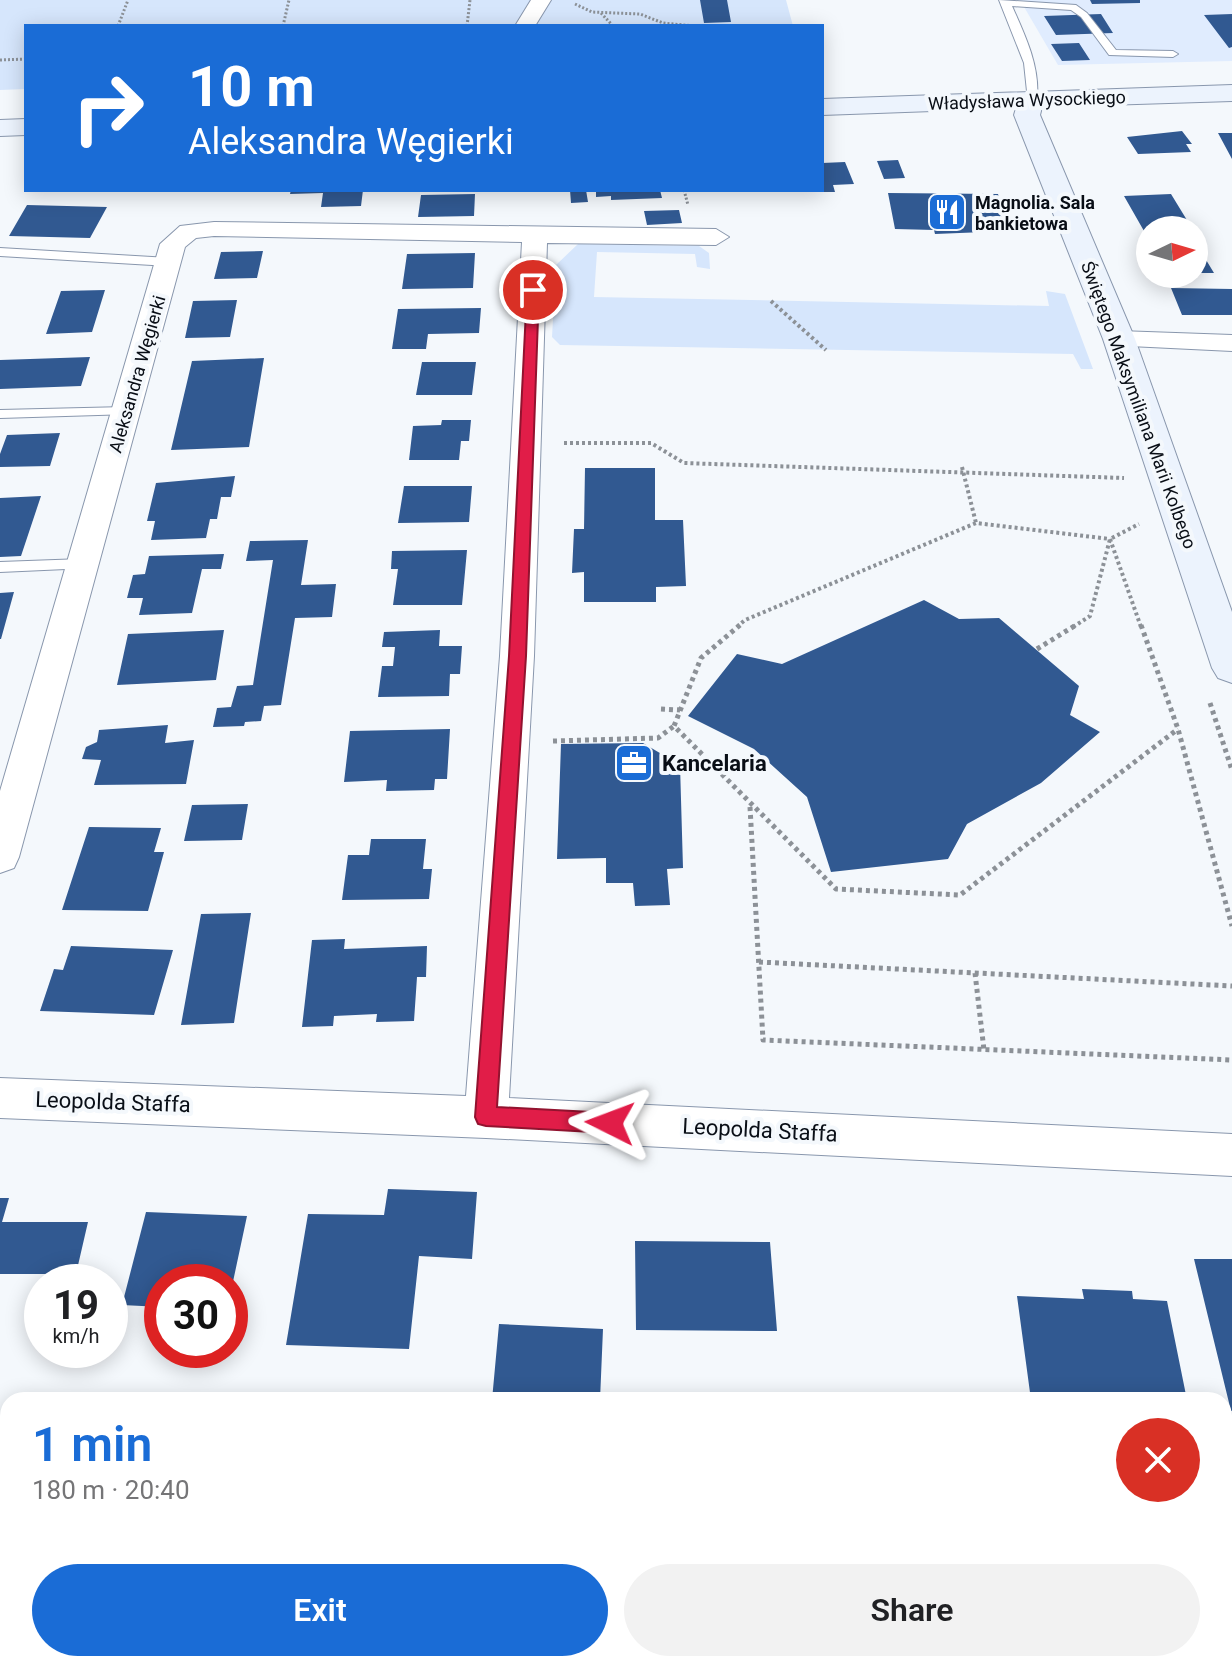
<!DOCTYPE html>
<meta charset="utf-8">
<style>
:root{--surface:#fff;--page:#f2f2f2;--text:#202124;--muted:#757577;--accent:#1a6cd6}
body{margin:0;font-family:Roboto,sans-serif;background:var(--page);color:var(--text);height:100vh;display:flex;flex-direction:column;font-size:30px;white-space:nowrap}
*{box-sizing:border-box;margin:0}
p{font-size:26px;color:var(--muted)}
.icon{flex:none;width:44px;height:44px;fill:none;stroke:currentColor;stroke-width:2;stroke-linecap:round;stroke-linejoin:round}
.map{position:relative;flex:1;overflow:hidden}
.drawer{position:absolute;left:0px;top:1392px;width:1232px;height:280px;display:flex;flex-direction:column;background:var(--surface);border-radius:24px 24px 0 0;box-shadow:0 4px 20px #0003}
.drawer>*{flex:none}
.top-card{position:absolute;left:24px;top:24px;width:800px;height:168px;border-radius:0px;box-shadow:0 4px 20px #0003;background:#1a6cd6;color:#fff;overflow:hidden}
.needle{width:52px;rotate:85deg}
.tools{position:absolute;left:1136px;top:216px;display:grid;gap:16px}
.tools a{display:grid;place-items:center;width:72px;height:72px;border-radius:50%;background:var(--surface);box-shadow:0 4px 20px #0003;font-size:40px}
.speed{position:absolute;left:24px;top:1264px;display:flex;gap:16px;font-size:40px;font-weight:700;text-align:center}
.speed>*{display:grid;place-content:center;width:104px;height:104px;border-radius:50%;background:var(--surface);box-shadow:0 4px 20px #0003;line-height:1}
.speed small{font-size:20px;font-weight:400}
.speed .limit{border:12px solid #d22;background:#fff;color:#111}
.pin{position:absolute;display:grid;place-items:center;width:68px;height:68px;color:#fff;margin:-34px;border:4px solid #fff;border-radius:50%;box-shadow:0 2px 8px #0007}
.me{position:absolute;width:88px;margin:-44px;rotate:273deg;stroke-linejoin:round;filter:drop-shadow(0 0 6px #0008)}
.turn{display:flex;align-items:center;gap:28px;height:168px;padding:0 32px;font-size:36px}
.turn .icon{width:104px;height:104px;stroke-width:2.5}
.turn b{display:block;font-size:56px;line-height:68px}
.round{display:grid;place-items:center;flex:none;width:84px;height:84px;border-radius:42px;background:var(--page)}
.overview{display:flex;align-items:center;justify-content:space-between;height:136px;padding:0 32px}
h1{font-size:48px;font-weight:600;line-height:60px;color:var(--accent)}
.action{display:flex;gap:16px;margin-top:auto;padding:16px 32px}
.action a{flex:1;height:92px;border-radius:48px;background:var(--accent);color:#fff;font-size:32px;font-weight:600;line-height:92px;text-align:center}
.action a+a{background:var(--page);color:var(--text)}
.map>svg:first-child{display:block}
.built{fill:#e0ecfe}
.green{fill:#d6e6fc}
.building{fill:#315991}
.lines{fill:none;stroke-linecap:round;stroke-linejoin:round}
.lane-casing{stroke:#8997ad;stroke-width:2}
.street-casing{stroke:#8997ad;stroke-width:2}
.secondary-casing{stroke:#8997ad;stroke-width:2}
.path-far2{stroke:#8c9197;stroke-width:3;stroke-dasharray:2 2;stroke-linecap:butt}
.path-far1{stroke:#8c9197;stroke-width:4;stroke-dasharray:3 3;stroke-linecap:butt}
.path{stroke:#8c9197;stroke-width:5;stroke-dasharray:4 4;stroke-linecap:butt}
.lane{fill:#fff;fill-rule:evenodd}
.street{fill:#fff;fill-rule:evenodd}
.secondary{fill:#ecf3fd;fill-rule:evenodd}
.route{fill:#e11d48;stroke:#92132f;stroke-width:2}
.labels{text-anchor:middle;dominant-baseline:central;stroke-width:8;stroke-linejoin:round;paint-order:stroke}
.far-street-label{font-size:18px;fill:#090e16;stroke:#f4f8fc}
.far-poi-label{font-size:18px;font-weight:bold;fill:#090e16;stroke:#f4f8fc;text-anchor:start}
.poi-label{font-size:22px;font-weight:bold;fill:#090e16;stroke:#f4f8fc;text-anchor:start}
.street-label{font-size:22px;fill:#090e16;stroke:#f4f8fc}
</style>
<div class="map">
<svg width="1232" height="1672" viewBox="0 0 1232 1672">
<rect width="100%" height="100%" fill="#f4f8fc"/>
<path class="built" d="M1020,0H1232V61L1058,65Z"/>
<path class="green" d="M0,0H786L793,26H26V89L0,90Z
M578,244L699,246L709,253L710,269L697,267L695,254L597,252L594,297L1049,306L1046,291L1065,294L1093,369H1081L1073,354L560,345L552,337L556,265Z"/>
<path class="building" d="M700,0H727L731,22L704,23Z
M1090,0H1140V3L1092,4Z
M1101,14L1113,33L1056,35L1044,16Z
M1232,14V47L1229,48L1204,15Z
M1079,43L1090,60L1062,61L1051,44Z
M1182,131L1192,144H1186L1191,152L1138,154L1127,137Z
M1218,133H1232V159Z
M898,160L905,178L884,179L877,161Z
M845,162L854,184L833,185L835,192H822V163Z
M291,190H363L361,206L321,207L323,193L290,194Z
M570,190H586L588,202L571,203Z
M596,190H660L662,198L611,200V196L596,197Z
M888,193L998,194L1009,231L935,234L934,230L895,229Z
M475,194L474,216L418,217L421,195Z
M1171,194L1193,230L1144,231L1124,196Z
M27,205L107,207L90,238L9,236Z
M679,210L682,223L647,225L644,211Z
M1194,240L1214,273H1194Z
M263,251L257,278L214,279L221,252Z
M475,253L473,288L402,289L407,254Z
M1171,288L1232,289V315H1182Z
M105,290L92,332L46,334L61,291Z
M237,300L230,337L185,338L193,301Z
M481,308L479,333L428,334L426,349H392L398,309Z
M90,357L81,386L0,389V360Z
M264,358L249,447L171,450L192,361Z
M422,362H476L472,395H416Z
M442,420H471L469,441H461L459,460H409L413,426L441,425Z
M60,433L50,466L0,467V454L7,435Z
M585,468H655V520H683L686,586L656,587V602H584V572L572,573L574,529H584Z
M235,476L231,497H221L217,519H210L206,538L151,540L155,521H147L156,483Z
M404,486H472L469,522L398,523Z
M41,496L21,556L0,557V498Z
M308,540L301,585L336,584L332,617L295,618L281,705L264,706L261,721L245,722L244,726L213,727L217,708L231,707L237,686L253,685L273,560L246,561L250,541Z
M467,550L462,605H393L398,569H391L392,551Z
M224,554L221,569H202L192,613L139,615L143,598H127L133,575L145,574L149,556Z
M14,592L1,639H0V593Z
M924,600L959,619L999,618L1079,686L1070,715L1100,732L1041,783L967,824L948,859L831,872L807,797L754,749L688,716L737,654L782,664Z
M224,630L216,680L117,685L128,634Z
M440,630L439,646H462L460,674H450L449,696L378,697L382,666H393L395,647H382L384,632Z
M168,725L165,743L194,740L186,784L94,785L101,760L82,759L86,747L97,742L99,730Z
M450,729L447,779H435L434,790L386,791L387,780L344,782L350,731Z
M643,743L680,765L683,868L667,869L670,905L635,906L633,883H606V858L557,859L561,744Z
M248,804L242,840L184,841L192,805Z
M89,827L161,828L154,852H164L148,911L62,910Z
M371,839H426L423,869H432L429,899L342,900L348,855H369Z
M251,913L234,1023L181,1025L201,914Z
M345,939L344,949L427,946L426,977H417L414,1021L376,1022L377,1014L334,1016L333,1026L302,1027L312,940Z
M71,946L173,950L154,1015L40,1011L54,969L63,970Z
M388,1189L477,1192L472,1259L419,1256L409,1349L286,1345L308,1214L384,1215Z
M0,1198H9L2,1222H88L76,1274H0Z
M146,1212L247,1216L231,1291L230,1282H162V1307L122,1305Z
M635,1241L770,1242L777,1331L636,1330Z
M1194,1259H1232V1411H1231Z
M1082,1289L1132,1291L1133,1299L1167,1301L1187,1400H1031L1017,1296L1084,1299Z
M499,1324L603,1329L600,1400H492Z
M0,1609L8,1610V1664H43L41,1672H0Z"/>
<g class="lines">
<g class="lane-casing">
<path id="lane" d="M999,0L1076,5L1087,13L1116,50L1173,51L1178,54L1173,57L1109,55L1081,17L1071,10L1012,6C1025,35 1040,66 1037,99L1028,101L1024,63Z
M0,248L169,258L175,262L169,266L0,256Z
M126,407L133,411L131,414L0,418V410Z
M83,559L91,564L88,568L0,572V562Z"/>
</g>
<g class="street-casing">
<path id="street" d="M531,0H551L535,26H515Z
M214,222L716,229L729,237L716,245L547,243L534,656L509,1098L1232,1134V1176L486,1138L0,1118V1078L466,1096L500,656L522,242L214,236L196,238L185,247L19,857L14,868L0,873V791L160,244L180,226Z
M1119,331L1232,335V351L1109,345L1105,339L1109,333Z"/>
</g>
<g class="secondary-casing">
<path id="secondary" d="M1232,85V101L1042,107L1040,115L1135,339L1232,612V683L1218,678L1212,668L1103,339L1014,115L1016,108L822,115V99Z
M26,119V135L0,136V120Z"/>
</g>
<path class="path-far2" d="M575,4L592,12L640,14L663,23L694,26
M601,13L613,26
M118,26L128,0
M283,26L289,0
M467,26L470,0
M0,60L26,59
M684,190L688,205"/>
<path class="path-far1" d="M771,301L826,350
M564,443H651L684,463L1124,478
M962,467L976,523
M1110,539L1141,627
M737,627L745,620L976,523L1110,539
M1073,627L1090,616L1110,539L1139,524"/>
<path class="path" d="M740,625L701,658L674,726L836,889L960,895L1178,729
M1141,625L1178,729L1232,926
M1037,649L1076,625
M1210,703L1232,770
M661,709L680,710
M553,741L658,738L674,726
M750,807L763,1040L1232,1060
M759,962L1232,986
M975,973L984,1050"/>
<use href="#lane" class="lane"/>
<use href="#street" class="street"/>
<use href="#secondary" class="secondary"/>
</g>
<path class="route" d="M533,286L539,290L526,656L497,1107L610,1113L618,1116L621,1123L618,1130L610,1133L486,1126L478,1124L475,1117L509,656L527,290Z"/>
<defs>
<g id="restaurant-square" transform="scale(2)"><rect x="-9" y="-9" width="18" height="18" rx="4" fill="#1a6cd6" stroke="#f4f8fc"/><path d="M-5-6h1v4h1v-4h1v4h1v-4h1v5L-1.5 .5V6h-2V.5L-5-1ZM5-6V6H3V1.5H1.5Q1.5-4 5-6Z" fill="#fff"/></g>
<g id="office-square" transform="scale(2)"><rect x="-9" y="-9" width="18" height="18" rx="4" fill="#1a6cd6" stroke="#f4f8fc"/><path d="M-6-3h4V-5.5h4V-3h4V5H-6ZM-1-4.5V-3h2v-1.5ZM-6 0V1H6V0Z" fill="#fff"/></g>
</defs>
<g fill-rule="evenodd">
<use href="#restaurant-square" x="947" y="212"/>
<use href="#office-square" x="634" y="763"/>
</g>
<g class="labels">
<g class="far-street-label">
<text transform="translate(1027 100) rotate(-2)">Władysława Wysockiego</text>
<text transform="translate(137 374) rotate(-74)">Aleksandra Węgierki</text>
<text transform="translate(1139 405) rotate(70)">Świętego Maksymiliana Marii Kolbego</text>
</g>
<g class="far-poi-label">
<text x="975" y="202">Magnolia. Sala<tspan x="975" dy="21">bankietowa</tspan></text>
</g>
<g class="poi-label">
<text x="662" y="763">Kancelaria</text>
</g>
<g class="street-label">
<text transform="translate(113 1102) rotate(2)">Leopolda Staffa</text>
<text transform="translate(760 1130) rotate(3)">Leopolda Staffa</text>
</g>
</g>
</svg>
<div class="tools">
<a><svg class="needle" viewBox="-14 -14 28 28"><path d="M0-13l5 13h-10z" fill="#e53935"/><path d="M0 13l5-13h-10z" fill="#757577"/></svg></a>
</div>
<div class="speed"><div>19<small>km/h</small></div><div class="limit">30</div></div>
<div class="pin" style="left:533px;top:290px;background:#d93025"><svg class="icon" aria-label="arrive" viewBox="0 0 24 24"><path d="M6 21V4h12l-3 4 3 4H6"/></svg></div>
<svg class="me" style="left:610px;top:1123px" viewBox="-20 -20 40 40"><path d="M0-17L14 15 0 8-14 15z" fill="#e11d48" stroke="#fff" stroke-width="4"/></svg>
<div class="top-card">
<div class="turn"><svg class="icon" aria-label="right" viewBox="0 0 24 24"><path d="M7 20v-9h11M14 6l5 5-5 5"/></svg><div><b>10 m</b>Aleksandra Węgierki</div></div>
</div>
<section class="drawer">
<div class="overview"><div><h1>1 min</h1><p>180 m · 20:40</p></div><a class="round" style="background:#d93025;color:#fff"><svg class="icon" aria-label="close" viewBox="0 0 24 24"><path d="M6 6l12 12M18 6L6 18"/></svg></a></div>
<div class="action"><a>Exit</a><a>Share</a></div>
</section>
</div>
